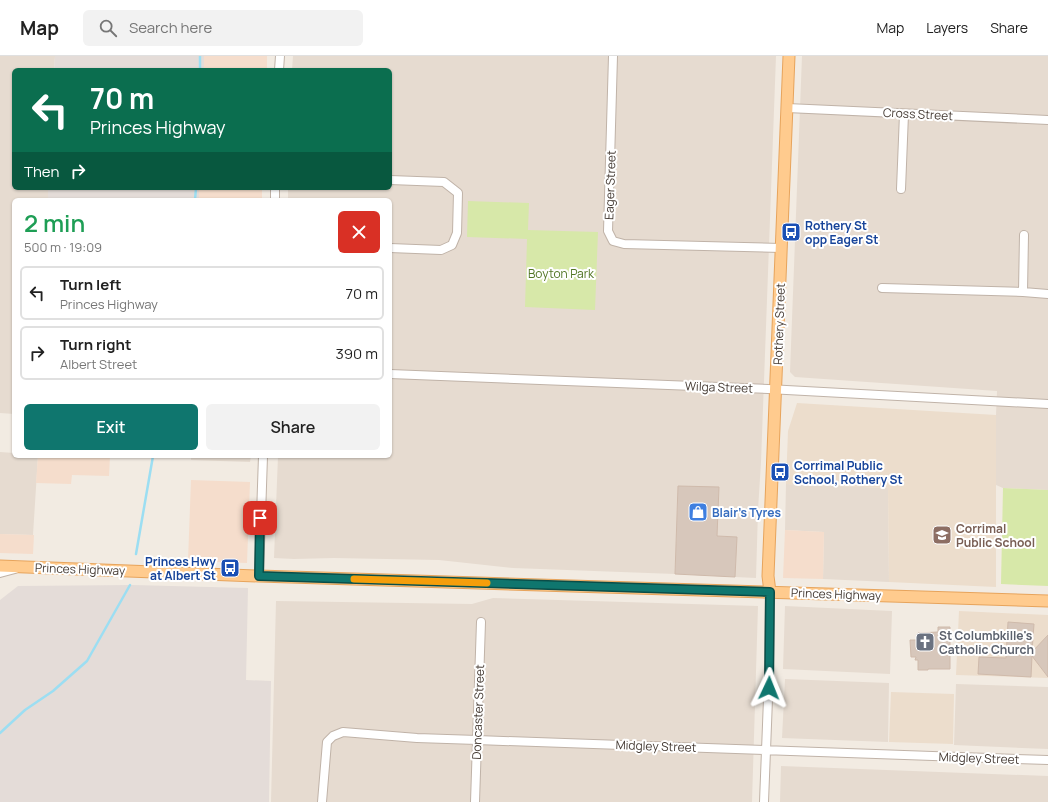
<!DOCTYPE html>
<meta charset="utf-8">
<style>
:root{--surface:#fff;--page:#f2f2f2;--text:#222;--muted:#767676;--line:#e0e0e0;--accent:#0f766e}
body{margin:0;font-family:Manrope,sans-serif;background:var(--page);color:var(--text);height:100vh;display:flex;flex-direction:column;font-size:15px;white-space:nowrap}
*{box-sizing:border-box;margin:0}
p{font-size:13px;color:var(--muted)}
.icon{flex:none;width:22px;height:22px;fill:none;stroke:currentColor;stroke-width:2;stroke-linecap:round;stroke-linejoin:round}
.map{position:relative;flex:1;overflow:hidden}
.drawer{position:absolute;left:12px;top:142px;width:380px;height:260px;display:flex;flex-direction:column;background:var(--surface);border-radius:6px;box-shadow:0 1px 3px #0004}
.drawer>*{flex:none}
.guide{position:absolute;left:12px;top:12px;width:380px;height:122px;border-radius:6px;box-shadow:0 1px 3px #0004;background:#0b6e4f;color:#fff;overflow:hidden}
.pin{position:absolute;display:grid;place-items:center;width:34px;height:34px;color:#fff;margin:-17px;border-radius:8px;box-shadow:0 2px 6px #0006}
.me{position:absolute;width:44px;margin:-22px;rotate:2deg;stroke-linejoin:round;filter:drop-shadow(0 0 3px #0008)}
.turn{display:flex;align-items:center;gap:14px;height:84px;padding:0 12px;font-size:18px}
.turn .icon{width:52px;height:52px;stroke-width:2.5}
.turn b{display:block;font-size:28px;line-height:34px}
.then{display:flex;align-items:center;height:38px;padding:0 12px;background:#0003;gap:8px;font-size:15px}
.round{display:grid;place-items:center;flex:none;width:42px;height:42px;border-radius:6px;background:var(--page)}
.head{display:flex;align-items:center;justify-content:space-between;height:68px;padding:0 12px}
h1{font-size:24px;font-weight:600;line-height:30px;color:#1e9e55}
.cta{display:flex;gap:8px;margin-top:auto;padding:8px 12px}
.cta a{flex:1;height:46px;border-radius:6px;background:var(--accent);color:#fff;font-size:16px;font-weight:600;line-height:46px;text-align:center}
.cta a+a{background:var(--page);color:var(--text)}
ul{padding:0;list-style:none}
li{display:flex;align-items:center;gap:12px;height:54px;margin:0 8px 6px;padding:0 4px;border:2px solid var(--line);border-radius:6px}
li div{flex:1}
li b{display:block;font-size:15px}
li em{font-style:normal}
header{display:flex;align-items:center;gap:24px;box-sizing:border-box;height:56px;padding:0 20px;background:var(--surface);border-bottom:1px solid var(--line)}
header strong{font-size:19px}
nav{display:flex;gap:22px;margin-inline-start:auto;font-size:14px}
.search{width:280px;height:36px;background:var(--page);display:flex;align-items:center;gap:10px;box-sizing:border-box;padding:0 14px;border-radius:6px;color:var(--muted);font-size:15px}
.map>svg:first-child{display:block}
.residential{fill:#e6dbd0}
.commercial{fill:#f5ddcc}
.industrial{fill:#e4dcd8}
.education{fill:#ecddcc}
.green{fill:#d7e8a9}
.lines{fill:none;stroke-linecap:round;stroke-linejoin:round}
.stream{stroke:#9cdef2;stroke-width:2.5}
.building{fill:#d7c7bb;stroke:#cfbaab}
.minor-casing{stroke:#c0b3a8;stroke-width:10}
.major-casing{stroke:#e7a45c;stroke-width:13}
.minor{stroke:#fff;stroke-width:8}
.major{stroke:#ffcb8e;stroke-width:11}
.route-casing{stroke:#0a4d48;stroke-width:10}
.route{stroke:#0f766e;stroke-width:7}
.slow{stroke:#f59e0b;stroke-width:7}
.labels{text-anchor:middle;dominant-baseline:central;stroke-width:4;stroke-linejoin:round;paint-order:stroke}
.street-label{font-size:12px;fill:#443a33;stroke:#fff}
.transit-label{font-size:12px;font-weight:bold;fill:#164399;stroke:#fff;text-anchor:start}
.park-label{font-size:12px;fill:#527625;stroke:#fff}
.shop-label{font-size:12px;font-weight:bold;fill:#366cbe;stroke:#fff;text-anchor:start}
.education-label{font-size:12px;font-weight:bold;fill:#785e54;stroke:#fff;text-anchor:start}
.worship-label{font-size:12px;font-weight:bold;fill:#5b616d;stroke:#fff;text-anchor:start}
</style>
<header>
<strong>Map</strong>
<div class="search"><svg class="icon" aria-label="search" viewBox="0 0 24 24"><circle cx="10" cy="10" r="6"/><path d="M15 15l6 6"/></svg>Search here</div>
<nav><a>Map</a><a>Layers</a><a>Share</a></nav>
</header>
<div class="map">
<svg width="1048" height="746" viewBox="0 0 1048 746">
<rect width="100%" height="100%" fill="#f2ebe2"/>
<path class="residential" d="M0,0H55L54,14H14V132H48V144H14V358L0,357Z
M293,0H776L761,406L758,454L756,522L735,521L736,481L717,480L678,430L675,518L513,512L439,504L334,502L294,503L274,502L278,400H390V144H288V132H390V14H292Z
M802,0H1048V434L1003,432L996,429V359L997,335L795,321L790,316Z
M0,396L14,397V400H38L33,479L0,478Z
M191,400H251L250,406L191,404Z
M786,428L888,432L889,526L823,523L824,476L785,474Z
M493,542L758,550L752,746H271L276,545L472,548Z
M785,550L892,555L890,618L783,613Z
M785,623L889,627L888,686L782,682Z
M956,628L1048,631V693L954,689Z
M781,710L1048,720V746H780Z"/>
<path class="commercial" d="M204,0H267V14H204Z
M199,132H262V144H199Z
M38,400H110L109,420L72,419L71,428L36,427Z
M191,424L250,426L247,507L188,505Z
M785,474L824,476L823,523L783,522Z
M0,478L34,479L33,498L0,497Z"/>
<path class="industrial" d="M55,0H204V14H54Z
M48,132H199V144H48Z
M133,529L248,532L246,624L271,625L269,746H0V544L18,530Z"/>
<path class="education" d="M797,347L996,359V531L889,526L888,432L786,428L788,375Z
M959,555L1048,559V622L956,619Z
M891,636L954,638L953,688L889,686Z"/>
<path class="green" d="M468,145L529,147L528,174L598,176L595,254L525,251L527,183L467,181Z
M1003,432L1048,434V530L1001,528Z"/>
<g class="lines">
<path class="stream" d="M200,14V0
M195,144L196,132
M136,498L153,400
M0,677L25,654L53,635L87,605L130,529"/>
</g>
<path class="building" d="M678,430L719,431L717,480L737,481L735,521L675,518Z
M1008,566L1034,568L1032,596L1048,579V621L1032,600L1031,621L978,618L979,601L1006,602Z
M938,571H950V613H928V614H918V604H915L916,601H911L910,584H918V577L938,576Z"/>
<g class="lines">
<g class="minor-casing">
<path id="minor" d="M613,0L608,175L613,185L624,188L781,192
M279,14L280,0
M787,52L1048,64
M390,124L444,126L458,137L457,177L452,189L441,194L390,192
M901,133L904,58
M275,144V132
M1024,179L1023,236L1048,238
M882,232L1023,236
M390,318L768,333L1048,348
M0,517L15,513
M259,520L263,400
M322,746L327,686L333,680L343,676L417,682L477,684L1048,704
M475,746L481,566
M764,746L769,617L770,536"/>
</g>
<g class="major-casing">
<path id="major" d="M0,510L259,520L1048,545
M770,536L768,520L789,0"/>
</g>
<use href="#minor" class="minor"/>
<use href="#major" class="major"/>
</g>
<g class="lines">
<g class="route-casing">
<path id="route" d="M260,462L259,520L770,536L769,632"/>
</g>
<use href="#route" class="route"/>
<path class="slow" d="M354,523L487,527"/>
</g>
<defs>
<g id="bus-square" transform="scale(1)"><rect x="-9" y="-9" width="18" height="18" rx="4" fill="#1a4fb4" stroke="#fff"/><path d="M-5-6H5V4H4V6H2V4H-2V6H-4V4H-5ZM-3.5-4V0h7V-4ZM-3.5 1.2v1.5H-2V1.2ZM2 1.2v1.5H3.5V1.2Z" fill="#fff"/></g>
<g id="shop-square" transform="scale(1)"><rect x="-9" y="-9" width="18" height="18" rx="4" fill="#3f7fe0" stroke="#fff"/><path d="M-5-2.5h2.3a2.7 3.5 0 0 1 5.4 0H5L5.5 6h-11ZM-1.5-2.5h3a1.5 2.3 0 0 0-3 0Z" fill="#fff"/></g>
<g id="school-square" transform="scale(1)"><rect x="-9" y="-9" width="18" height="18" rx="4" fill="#8d6e63" stroke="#fff"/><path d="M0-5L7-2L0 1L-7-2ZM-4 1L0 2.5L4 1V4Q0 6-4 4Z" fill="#fff"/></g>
<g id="church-square" transform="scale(1)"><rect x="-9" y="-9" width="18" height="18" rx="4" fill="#6b7280" stroke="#fff"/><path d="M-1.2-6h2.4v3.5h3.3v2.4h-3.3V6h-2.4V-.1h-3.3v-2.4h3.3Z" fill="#fff"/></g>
</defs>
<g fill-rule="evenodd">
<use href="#bus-square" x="791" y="176"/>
<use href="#bus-square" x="780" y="416"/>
<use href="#shop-square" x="698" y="456"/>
<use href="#school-square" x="942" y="479"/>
<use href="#bus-square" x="230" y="512"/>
<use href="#church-square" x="925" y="586"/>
</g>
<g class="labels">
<g class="street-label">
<text transform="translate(918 58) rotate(3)">Cross Street</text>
<text transform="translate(610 129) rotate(-88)">Eager Street</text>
<text transform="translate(779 268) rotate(-88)">Rothery Street</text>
<text transform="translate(719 331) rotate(2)">Wilga Street</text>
<text transform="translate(80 513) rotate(2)">Princes Highway</text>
<text transform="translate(836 538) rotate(2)">Princes Highway</text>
<text transform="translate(478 656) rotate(-88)">Doncaster Street</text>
<text transform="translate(656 690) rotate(2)">Midgley Street</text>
<text transform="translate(979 702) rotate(2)">Midgley Street</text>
</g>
<g class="transit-label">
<text x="805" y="169">Rothery St<tspan x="805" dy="14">opp Eager St</tspan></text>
<text x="794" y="409">Corrimal Public<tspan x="794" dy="14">School, Rothery St</tspan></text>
<text x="216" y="505" text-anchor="end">Princes Hwy<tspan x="216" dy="14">at Albert St</tspan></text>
</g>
<g class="park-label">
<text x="561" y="217">Boyton Park</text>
</g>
<g class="shop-label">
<text x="712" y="456">Blair's Tyres</text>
</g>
<g class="education-label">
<text x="956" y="472">Corrimal<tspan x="956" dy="14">Public School</tspan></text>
</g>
<g class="worship-label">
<text x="939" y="579">St Columbkille's<tspan x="939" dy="14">Catholic Church</tspan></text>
</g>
</g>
</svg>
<div class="pin" style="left:260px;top:462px;background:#d93025"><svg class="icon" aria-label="arrive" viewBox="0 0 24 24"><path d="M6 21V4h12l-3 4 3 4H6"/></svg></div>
<svg class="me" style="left:769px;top:632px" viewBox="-20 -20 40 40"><path d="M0-17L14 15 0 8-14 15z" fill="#0f766e" stroke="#fff" stroke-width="4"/></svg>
<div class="guide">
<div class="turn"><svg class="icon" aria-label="left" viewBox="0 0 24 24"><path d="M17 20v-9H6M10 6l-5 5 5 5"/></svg><div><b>70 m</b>Princes Highway</div></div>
<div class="then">Then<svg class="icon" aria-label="right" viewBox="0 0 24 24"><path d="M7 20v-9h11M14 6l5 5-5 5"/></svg></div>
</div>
<section class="drawer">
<div class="head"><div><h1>2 min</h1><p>500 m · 19:09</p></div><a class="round" style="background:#d93025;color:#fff"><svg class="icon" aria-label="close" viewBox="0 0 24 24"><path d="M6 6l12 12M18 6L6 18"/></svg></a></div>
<ul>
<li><svg class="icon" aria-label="left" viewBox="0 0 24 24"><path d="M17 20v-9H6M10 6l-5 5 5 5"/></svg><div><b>Turn left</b><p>Princes Highway</p></div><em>70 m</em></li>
<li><svg class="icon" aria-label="right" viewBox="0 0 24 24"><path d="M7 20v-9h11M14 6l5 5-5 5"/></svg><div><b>Turn right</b><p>Albert Street</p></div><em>390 m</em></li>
</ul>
<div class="cta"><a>Exit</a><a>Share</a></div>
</section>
</div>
